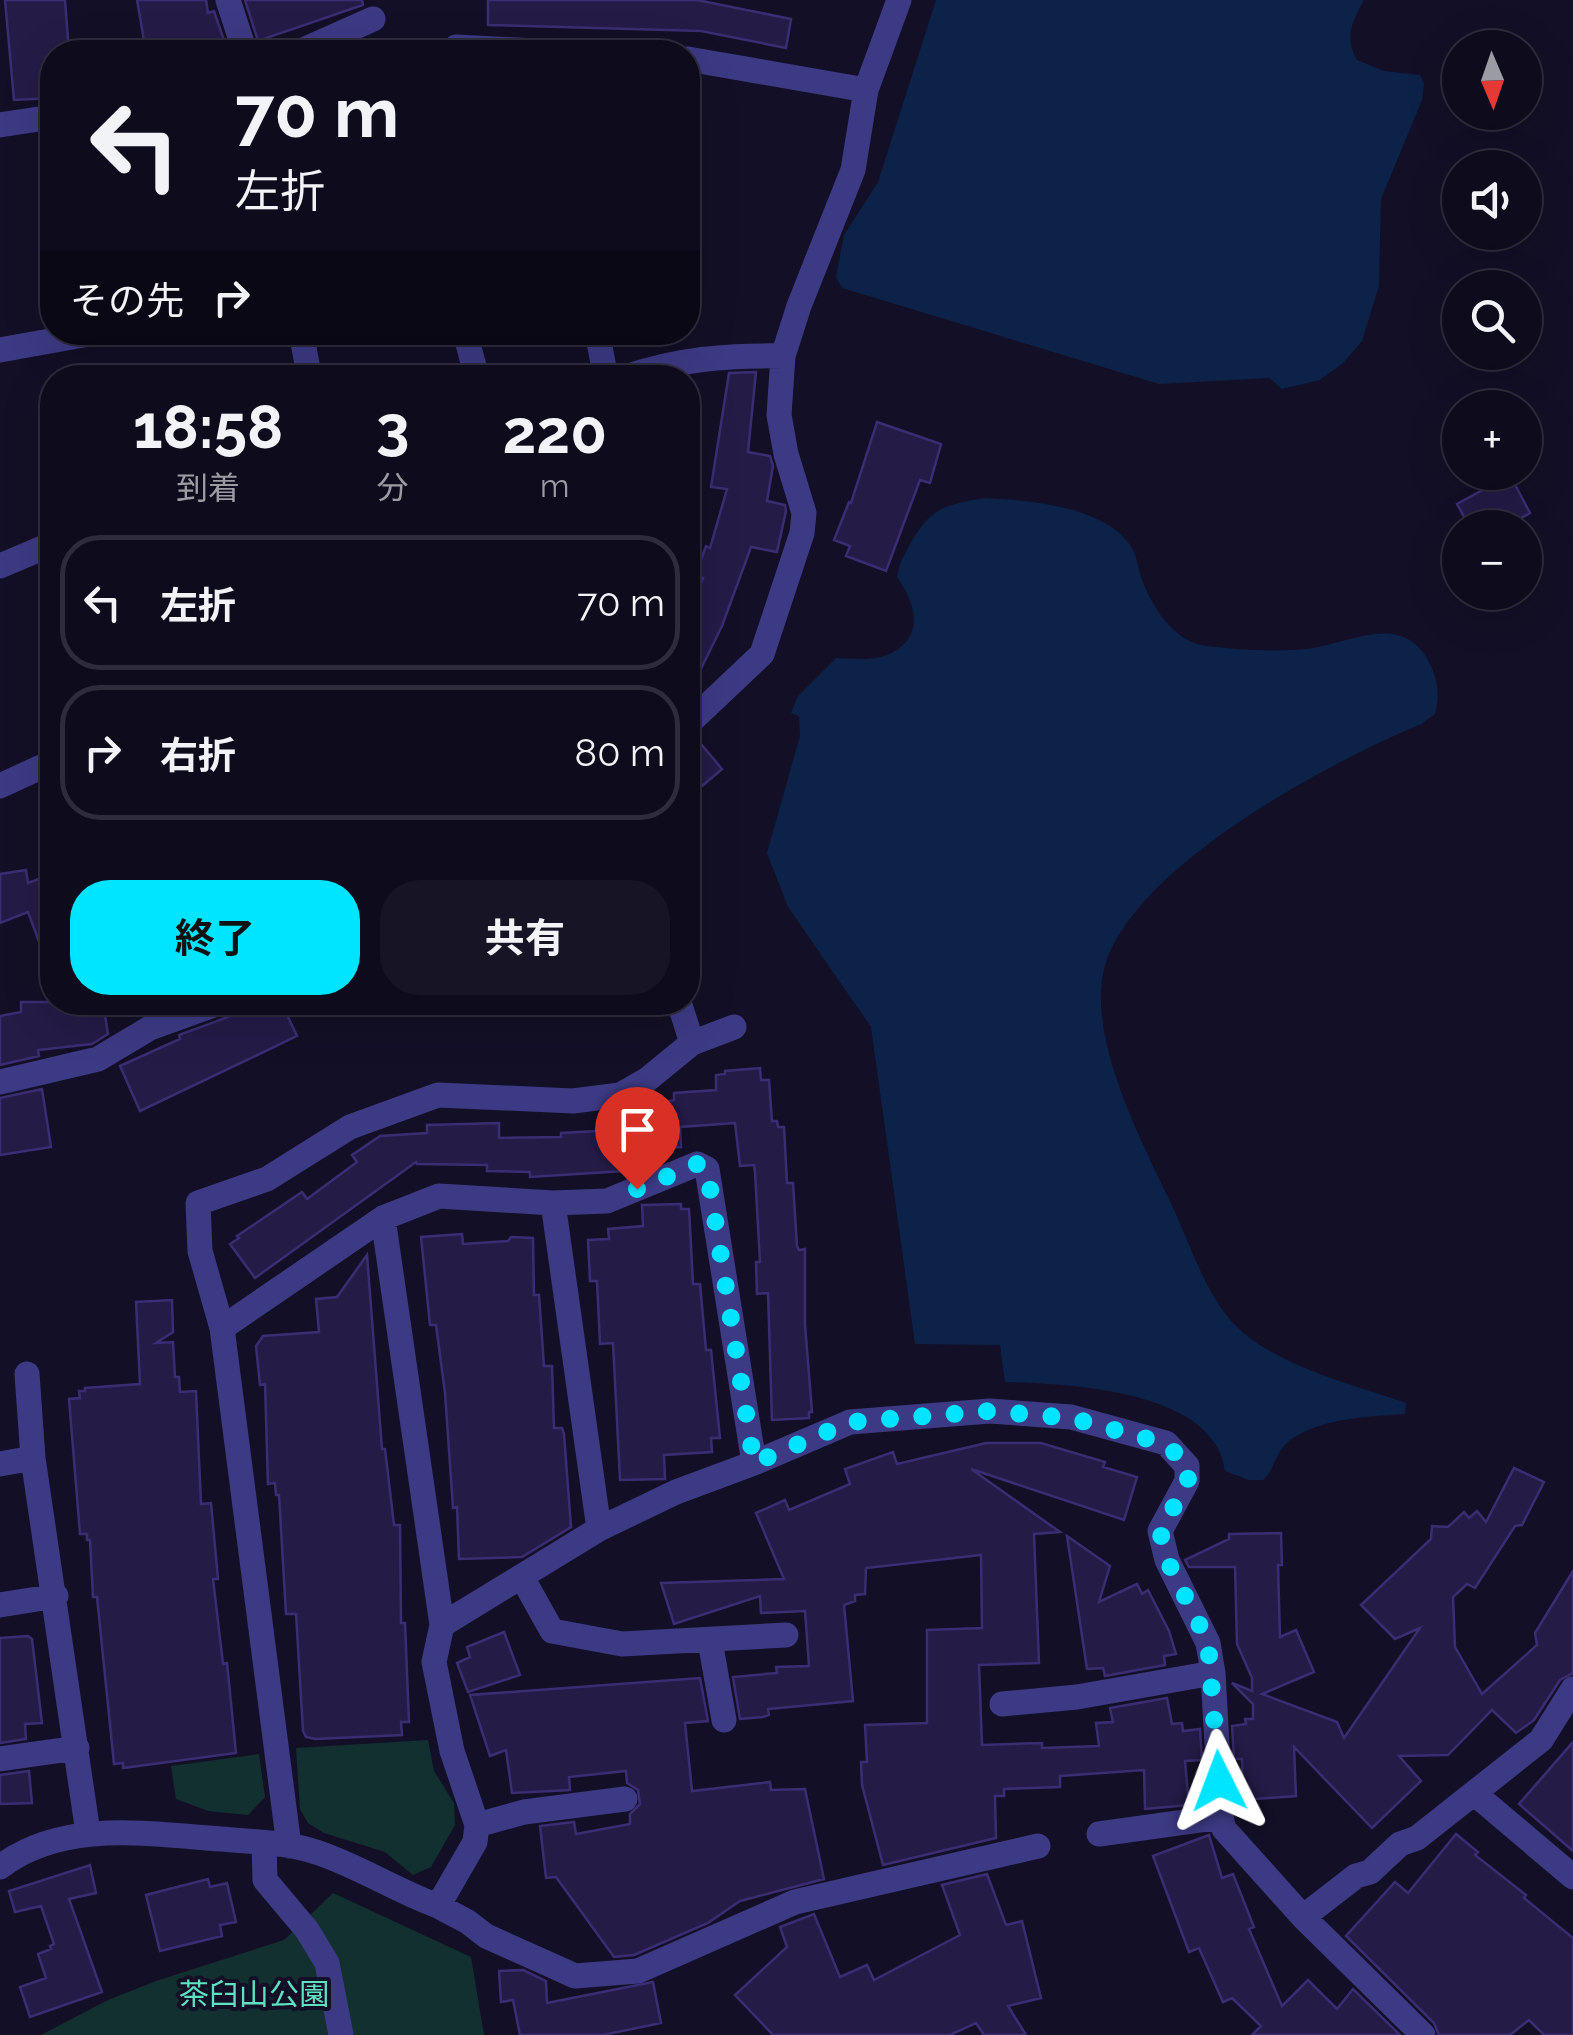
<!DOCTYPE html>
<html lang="ja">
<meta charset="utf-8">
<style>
:root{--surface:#0e0b1c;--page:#171425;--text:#f1f3f6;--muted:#9b9ba3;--line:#2e2b3b;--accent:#00e5ff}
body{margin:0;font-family:Raleway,"Noto Sans JP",sans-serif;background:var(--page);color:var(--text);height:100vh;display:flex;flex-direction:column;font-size:38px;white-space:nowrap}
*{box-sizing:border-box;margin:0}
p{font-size:32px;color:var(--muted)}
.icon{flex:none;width:55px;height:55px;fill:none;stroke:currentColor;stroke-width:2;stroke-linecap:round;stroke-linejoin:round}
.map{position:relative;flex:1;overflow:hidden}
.drawer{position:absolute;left:40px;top:365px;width:660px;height:650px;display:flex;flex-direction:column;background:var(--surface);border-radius:40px;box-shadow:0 10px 40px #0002,0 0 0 2px var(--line)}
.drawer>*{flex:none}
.top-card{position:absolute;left:40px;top:40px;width:660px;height:305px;border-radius:40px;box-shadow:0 10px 40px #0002,0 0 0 2px var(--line);background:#0e0b1c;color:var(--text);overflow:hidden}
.needle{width:65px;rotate:178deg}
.tools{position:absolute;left:1442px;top:30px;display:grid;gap:20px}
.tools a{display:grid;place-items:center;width:100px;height:100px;border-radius:50%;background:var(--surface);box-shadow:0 10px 40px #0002,0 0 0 2px var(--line);font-size:50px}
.pin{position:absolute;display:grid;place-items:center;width:85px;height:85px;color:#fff;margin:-102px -42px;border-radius:50% 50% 50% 0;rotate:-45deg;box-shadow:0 0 10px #0007}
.pin .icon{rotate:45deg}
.me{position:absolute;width:110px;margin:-55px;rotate:357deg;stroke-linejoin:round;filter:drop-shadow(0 0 8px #0008)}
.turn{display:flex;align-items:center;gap:35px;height:210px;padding:0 30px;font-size:45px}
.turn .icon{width:130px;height:130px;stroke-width:2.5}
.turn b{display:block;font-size:70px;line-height:85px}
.then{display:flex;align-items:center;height:95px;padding:0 30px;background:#0003;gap:20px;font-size:38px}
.eta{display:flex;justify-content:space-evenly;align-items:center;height:170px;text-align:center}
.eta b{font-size:60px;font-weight:700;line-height:70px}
.cta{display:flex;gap:20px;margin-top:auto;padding:20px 30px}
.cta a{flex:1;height:115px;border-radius:40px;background:var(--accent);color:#111;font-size:40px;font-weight:700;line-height:115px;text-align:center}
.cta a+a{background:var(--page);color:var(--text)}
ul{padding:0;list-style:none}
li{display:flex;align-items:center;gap:30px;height:135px;margin:0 20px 15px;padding:0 10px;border:5px solid var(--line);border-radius:40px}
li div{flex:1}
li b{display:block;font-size:38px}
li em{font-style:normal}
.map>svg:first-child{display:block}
.green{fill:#12302f}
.water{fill:#0c2248}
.building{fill:#241b47;stroke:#3b2d73;stroke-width:2.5}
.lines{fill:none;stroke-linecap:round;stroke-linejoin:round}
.minor{stroke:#3d3a85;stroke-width:25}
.route{stroke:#00e5ff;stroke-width:18;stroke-dasharray:0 32.4}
.labels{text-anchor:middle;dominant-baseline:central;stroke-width:8;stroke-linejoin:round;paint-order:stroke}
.park-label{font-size:30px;fill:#5fe0c0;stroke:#130f26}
</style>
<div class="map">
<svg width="1573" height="2035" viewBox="0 0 1573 2035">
<rect width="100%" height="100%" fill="#130f26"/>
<path class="green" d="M428,1740L434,1771L454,1803L455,1825L431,1867L413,1875L385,1852L324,1833L308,1823L300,1809L296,1748Z
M259,1754L265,1797L248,1815L208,1811L176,1799L171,1766Z
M333,1893L471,1957L484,2035H41L108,2000L156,1981L284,1940Z"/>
<path class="water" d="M936,0H1364C1352,23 1344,36 1357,60L1384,71L1420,75L1424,83L1422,100L1381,199L1379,286L1362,341L1343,363L1320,380L1282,389L1269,378L1159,384L842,288L836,277L844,235L878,182Z
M984,498C1027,500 1107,506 1132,548C1137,556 1138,568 1141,577C1151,605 1173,642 1206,646C1239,650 1273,652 1306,649C1349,644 1402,610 1429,662C1438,679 1440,695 1435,714L1421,724C1328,763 1150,858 1109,954C1078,1027 1144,1145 1175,1212C1192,1249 1206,1295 1235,1325C1274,1365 1353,1385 1406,1403L1405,1414C1367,1417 1322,1417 1289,1441C1275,1452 1275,1470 1263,1480H1249L1225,1471C1215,1390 1069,1384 1005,1382L1000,1345L915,1344L871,1027L788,907L767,853L800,736L799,716L791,713L798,696L836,658C850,658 871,661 884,656C926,641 917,605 897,577C899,563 905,553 912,541C932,506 947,505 984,498Z"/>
<path class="building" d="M5,0H65L69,52H52V98L14,100Z
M137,0H206L208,13L214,11L228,52H146Z
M245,0H362L363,5L258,41Z
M488,0H697L791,19L786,48L701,31L488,25Z
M756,372L748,452L770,456L773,466L767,501L785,505L786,511L777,552L751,547L722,626L688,695V611L703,578L695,576L706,546L710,548L727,489L711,487L729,373Z
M877,422L941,444L930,483L920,480L886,571L846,556L850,546L834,540L849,502L851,503Z
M1510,475L1530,513L1504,528H1470L1457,504Z
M696,738L722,769L688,798V740Z
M26,870L28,883L52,874V969H49L28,912L0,923V874Z
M21,1002H103L108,1034L92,1044L38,1050L39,1056L0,1065V1016L21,1012Z
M238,1002H281L297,1036L140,1111L120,1066L180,1039L179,1035L228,1017L235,1012Z
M760,1068L761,1080H769L772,1121H777L778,1127H784L787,1183H793L797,1246L799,1250L805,1249V1325L812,1412H809V1418L772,1420L768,1293L757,1294L756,1262H760L755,1172L754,1165L740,1166L735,1123L680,1127L681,1147L624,1151V1171L530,1177V1172L487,1171V1165L417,1164L416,1162L255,1278L230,1244L239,1238L237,1236L302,1192L307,1199L357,1162L352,1155L380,1136L427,1133V1125L499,1123V1138L561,1137V1133L597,1131V1124H616V1119H646L645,1107L674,1100V1093L716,1090V1075L725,1074V1071Z
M42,1089L51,1147L0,1155V1098Z
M681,1204V1209H689L693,1284H700L706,1350H711L720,1438H711L712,1452L664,1455L665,1479L620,1480L613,1343L600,1344L597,1281H590L588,1240L609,1239L608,1229L643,1226L642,1205Z
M462,1234L463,1244L508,1241L511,1237L533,1238L534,1295H539L544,1366H552L554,1428H562L564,1434L571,1527L522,1557L459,1559L457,1507L453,1508L445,1393L436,1325H430L421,1237Z
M367,1255L382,1449H385L394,1525H400L401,1623H405L409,1722H401L402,1735L315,1739L306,1737L303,1731L296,1614H286L279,1495H276L275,1483L268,1484L265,1384L260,1385L256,1346L263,1336L319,1332L316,1299L337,1297Z
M172,1300L173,1332L156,1343L173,1342L175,1377H179L180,1392L196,1391L201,1504L211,1503L218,1579H213L223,1664L227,1663L236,1753L123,1768V1763L114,1764L97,1597H93L90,1540H87V1534H80L69,1399L80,1398L79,1391H85V1388L140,1384L136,1302Z
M986,1443H1041L1105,1462L1103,1467L1137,1477L1124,1520L971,1469L1060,1532L1034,1534L1039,1663L979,1665L982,1745L1042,1743V1748L1099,1746L1096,1723L1113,1722L1110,1708L1167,1698L1172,1724L1182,1723L1183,1731L1200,1729L1202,1760L1185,1761L1189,1805L1145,1809L1144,1770L1060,1776V1787L1004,1789V1796H995L996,1838L883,1865L862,1785L861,1762H867L865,1725L927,1723V1630L982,1628L981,1555L866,1568L865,1594L855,1595V1601L844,1605L853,1701L768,1709L769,1715L763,1717L740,1719L733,1677L777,1673L776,1667L809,1666L805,1611L761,1613L760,1596L674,1624L661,1583L784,1579L756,1513L785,1500L789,1510L850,1484L845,1469L893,1452L897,1464Z
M1514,1468L1544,1482L1522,1525L1515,1526L1475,1588L1467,1584L1453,1597L1455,1647L1482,1694L1537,1645L1535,1633L1573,1571V1673L1560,1680L1534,1720L1516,1733L1492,1710L1448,1755L1399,1756L1421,1781L1372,1828L1294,1747L1296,1796L1243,1800L1242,1759H1234L1232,1726L1246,1724L1245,1719H1253V1704L1232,1683L1252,1691V1678L1237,1644L1235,1567H1189L1185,1560L1229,1539V1534L1281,1533L1282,1565H1278L1280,1637L1296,1630L1314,1672L1262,1694L1337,1722L1344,1738L1420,1628L1395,1639L1361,1605L1431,1539L1432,1526L1448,1527L1464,1512L1469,1518L1477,1511L1486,1522Z
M1067,1536L1110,1566L1099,1602L1137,1584L1142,1594L1148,1590L1169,1631L1176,1654L1164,1656L1165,1665L1105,1676L1103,1668L1087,1669Z
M504,1632L520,1675L468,1692L457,1663L470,1657L467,1647Z
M28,1636L32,1639L42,1723L25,1724L26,1739L0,1743V1638Z
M700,1678L708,1721L685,1723L692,1791L770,1782L771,1790L805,1789L824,1879L740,1901L708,1923L634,1955L614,1957L556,1877L546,1878L540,1826L574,1822L576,1834L630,1824V1814L640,1804L638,1790L627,1783L626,1771L569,1777L570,1790L512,1793L506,1750L490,1756L470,1695Z
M1573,1742V1851L1519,1804Z
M29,1771L32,1803L0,1804V1775Z
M1456,1834L1478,1852L1475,1855L1526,1895L1524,1898L1573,1938V2035H1544L1529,2020L1510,2035H1439L1434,2023L1346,1936L1395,1882L1408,1893Z
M1209,1835L1222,1878L1233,1874L1254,1927L1249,1929L1282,2006L1308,1980L1337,2009L1353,1989L1400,2035H1252L1261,2026L1232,1998L1223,2002L1199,1948L1189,1952L1153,1856Z
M90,1865L96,1893L69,1899L102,1992L30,2017L20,1987L46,1978L38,1954L51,1949L50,1946L54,1944L41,1906L15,1912L9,1891Z
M987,1874L1006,1925L1022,1921L1041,1998L1008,2006L1026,2035H984L976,2023L950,2035H773L735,1995L787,1947L780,1927L814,1914L840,1977L867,1965L874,1980L960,1935L942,1885Z
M208,1879L210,1887L227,1883L236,1922L220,1925L222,1936L160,1951L146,1895Z
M523,1970L546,1981L547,2003L653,1982L661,2023L603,2035H520L513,2000L501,2002L499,1971Z"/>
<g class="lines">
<path class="minor" d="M228,0L245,52
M456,47L556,52
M299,52L373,19
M688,59L866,90
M0,125L52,117
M301,332L308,369L302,378
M465,332L477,378
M597,332L606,378
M0,350L100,332
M623,378C677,359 727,355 783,356
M0,566L52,544
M688,724L762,654L802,533L804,513L786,454L779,415L783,356L799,306L853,170L866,90L899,0
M0,786L52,762
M679,1002L692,1043
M0,1082L98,1059L150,1028L222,1002
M553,1203L599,1529
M222,1328L200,1251L198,1203L267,1179L350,1127L438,1095L573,1101L620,1095L648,1079L692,1043L734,1027
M27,1374L33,1458L88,1833
M754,1463L850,1422L990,1411L1071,1417L1166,1443L1187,1466V1481L1160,1531L1167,1560L1208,1643L1213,1673L1221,1817
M0,1464L33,1458
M523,1579L552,1631L622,1644L786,1635
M0,1605L56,1596
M710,1641L724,1720
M1002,1704L1077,1697L1213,1673
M0,1759L77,1748
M1475,1794L1573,1877
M477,1825L524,1812L625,1799
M1099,1834L1221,1817L1224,1829L1303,1917L1423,2035
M264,1843L265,1880L307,1930L327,1963L341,2035
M289,1846L222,1328L383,1218L439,1196L553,1203L607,1201L697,1164L707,1169L754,1463L676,1492L599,1529L442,1625
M0,1867C63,1819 148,1834 221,1839C253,1842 289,1842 319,1853C360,1867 397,1891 438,1906L475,1842L477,1825L452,1751L434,1662L442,1625L383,1218
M438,1906L468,1922L486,1936L575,1976L638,1971L795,1902L1038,1846
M1303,1917L1356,1876L1370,1872L1400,1844L1417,1838L1541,1740L1573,1689"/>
</g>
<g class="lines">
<path class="route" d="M637,1189L697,1164L707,1169L754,1463L850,1422L990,1411L1071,1418L1166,1444L1188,1466V1482L1160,1531L1167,1560L1208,1642L1219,1781"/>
</g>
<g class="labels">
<g class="park-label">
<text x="254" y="1994">茶臼山公園</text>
</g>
</g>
</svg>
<div class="tools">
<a><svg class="needle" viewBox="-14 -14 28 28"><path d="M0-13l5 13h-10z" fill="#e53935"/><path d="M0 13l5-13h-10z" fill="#9b9ba3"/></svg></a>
<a><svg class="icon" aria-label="sound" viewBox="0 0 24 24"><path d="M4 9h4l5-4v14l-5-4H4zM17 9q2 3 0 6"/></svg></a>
<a><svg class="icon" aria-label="search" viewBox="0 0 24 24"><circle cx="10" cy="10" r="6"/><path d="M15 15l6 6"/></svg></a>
<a>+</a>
<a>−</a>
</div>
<div class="pin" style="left:637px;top:1189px;background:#d93025"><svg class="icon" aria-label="arrive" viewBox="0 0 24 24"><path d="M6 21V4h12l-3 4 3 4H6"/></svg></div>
<svg class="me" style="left:1219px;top:1781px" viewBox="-20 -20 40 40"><path d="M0-17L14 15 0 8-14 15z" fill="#00e5ff" stroke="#fff" stroke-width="4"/></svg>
<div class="top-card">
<div class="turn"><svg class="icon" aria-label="left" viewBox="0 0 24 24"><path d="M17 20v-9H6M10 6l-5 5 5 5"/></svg><div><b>70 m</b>左折</div></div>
<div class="then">その先<svg class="icon" aria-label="right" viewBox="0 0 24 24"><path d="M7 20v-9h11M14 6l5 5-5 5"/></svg></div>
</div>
<section class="drawer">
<div class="eta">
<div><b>18:58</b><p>到着</p></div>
<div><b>3</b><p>分</p></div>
<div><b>220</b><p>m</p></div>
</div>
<ul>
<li><svg class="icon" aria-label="left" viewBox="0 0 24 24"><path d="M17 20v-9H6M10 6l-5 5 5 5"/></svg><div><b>左折</b></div><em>70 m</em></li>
<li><svg class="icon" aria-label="right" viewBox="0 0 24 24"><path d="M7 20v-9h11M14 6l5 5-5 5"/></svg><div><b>右折</b></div><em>80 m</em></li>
</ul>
<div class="cta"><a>終了</a><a>共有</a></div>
</section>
</div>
